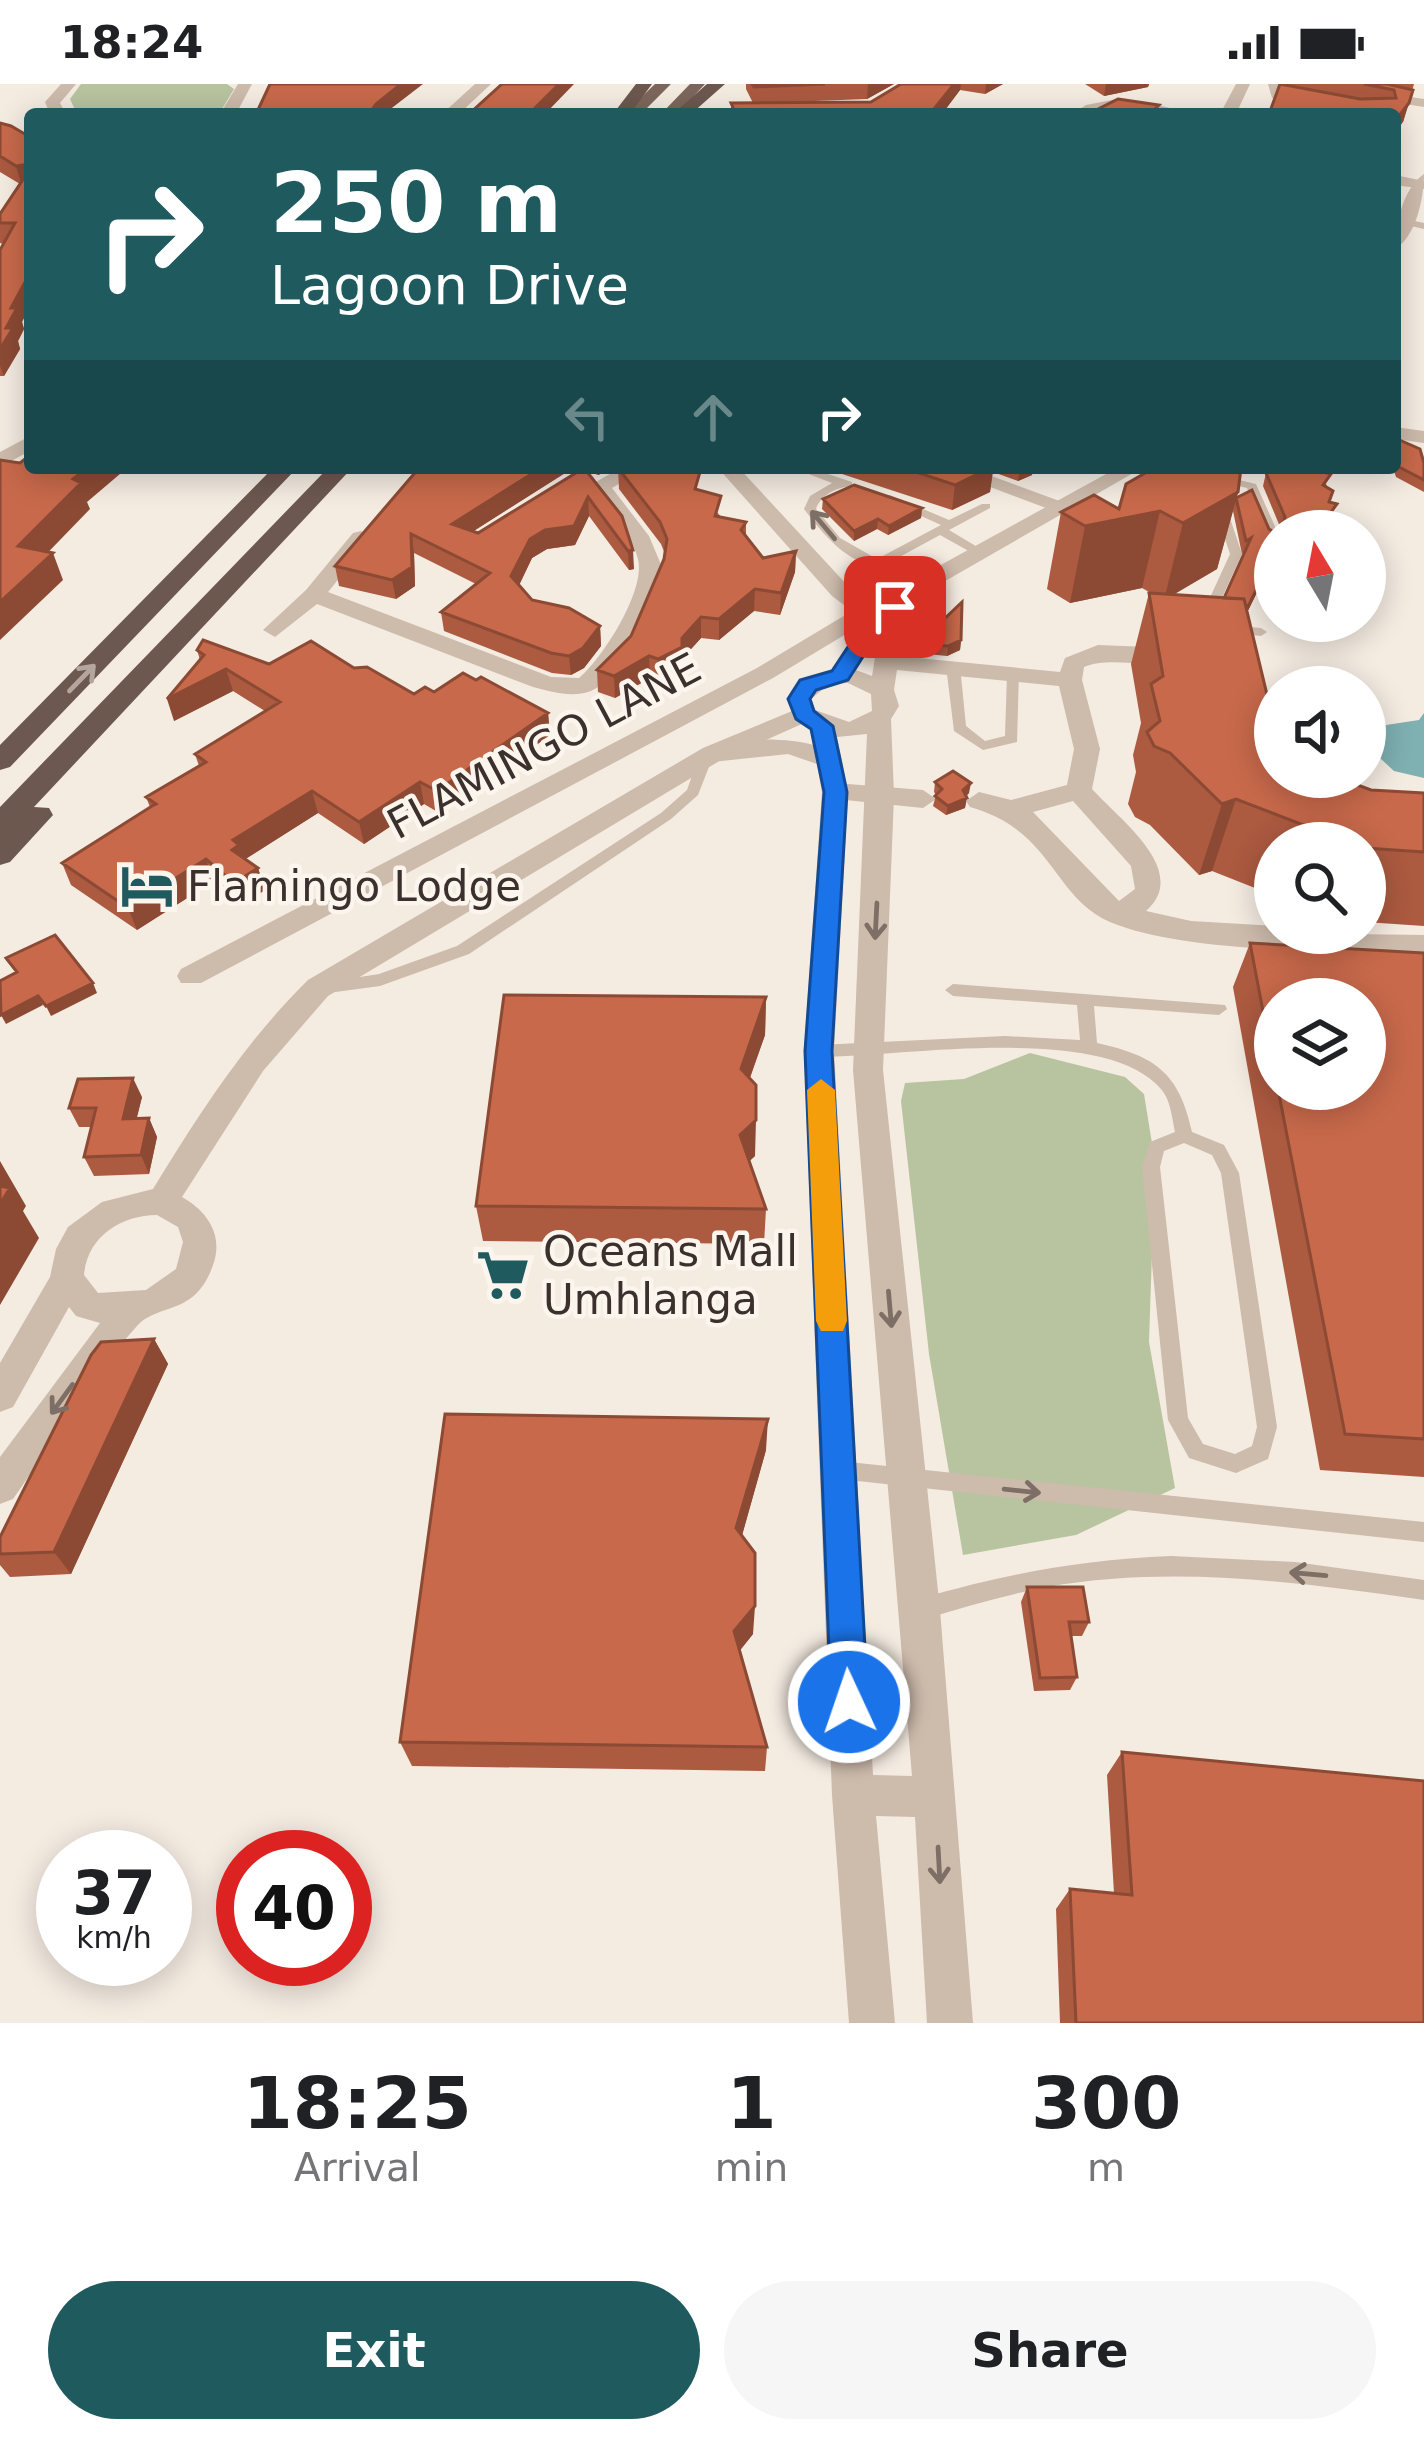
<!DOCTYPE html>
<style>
:root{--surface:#fff;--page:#f6f6f6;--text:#202124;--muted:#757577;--accent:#1f5a5e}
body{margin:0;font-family:"DejaVu Sans",sans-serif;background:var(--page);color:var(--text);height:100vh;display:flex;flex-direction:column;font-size:45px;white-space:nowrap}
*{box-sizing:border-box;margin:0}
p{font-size:39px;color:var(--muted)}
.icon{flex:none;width:66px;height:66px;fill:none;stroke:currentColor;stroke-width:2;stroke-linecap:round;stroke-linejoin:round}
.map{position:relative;height:1939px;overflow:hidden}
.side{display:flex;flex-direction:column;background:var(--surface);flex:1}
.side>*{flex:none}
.hud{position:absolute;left:24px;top:24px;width:1377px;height:366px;border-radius:12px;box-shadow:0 6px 30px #0003;background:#1f5a5e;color:#fff;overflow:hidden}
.needle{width:78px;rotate:350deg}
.fabs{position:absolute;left:1254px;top:426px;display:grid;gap:24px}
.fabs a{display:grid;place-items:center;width:132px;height:132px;border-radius:50%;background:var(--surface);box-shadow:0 6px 30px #0003;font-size:60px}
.speed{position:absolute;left:36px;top:1746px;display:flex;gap:24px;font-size:60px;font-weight:700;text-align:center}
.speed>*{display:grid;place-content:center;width:156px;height:156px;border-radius:50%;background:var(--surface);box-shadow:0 6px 30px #0003;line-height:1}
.speed small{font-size:30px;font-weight:400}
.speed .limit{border:18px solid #d22;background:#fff;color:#111}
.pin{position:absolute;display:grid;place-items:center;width:102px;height:102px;color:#fff;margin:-51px;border-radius:24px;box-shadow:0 6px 18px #0006}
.me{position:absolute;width:132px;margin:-66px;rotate:357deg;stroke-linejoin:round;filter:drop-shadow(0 0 9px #0008)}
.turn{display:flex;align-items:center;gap:42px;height:252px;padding:0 48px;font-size:54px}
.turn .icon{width:156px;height:156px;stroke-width:2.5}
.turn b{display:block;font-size:84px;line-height:102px}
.lanes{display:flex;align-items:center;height:114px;padding:0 48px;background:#0003;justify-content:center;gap:60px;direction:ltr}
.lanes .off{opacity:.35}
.eta{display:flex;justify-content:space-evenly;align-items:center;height:204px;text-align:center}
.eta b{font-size:72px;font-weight:600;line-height:84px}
.primary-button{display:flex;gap:24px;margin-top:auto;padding:24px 48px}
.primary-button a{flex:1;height:138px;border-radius:72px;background:var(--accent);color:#fff;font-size:48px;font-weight:600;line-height:138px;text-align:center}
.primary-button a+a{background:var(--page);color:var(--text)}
.status{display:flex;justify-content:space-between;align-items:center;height:84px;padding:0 60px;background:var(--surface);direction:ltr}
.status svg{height:33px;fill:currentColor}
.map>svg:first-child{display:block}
.green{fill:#b8c4a0}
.water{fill:#7fb0b2}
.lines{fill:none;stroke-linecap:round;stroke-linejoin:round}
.service{fill:#cdbbac;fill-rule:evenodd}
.minor{fill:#cdbbac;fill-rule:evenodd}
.tertiary{fill:#cdbbac;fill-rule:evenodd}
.primary{fill:#7d675c;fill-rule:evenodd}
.trunk{fill:#6c584f;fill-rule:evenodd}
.wall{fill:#ac5a40;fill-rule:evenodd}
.shaded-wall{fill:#8c4a34}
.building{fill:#c8694b;stroke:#8c4a34;stroke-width:3}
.oneway{stroke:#7d6f65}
.oneway2{stroke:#b4a69e}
.route{fill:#1a73e8;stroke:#114b97;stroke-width:3}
.slow{fill:#f59e0b}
.labels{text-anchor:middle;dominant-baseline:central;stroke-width:9;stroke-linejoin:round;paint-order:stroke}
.street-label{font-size:42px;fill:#3b302b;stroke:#fbf5ee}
.poi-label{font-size:42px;fill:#3b302b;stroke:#fbf5ee;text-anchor:start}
</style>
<div class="status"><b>18:24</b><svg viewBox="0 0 49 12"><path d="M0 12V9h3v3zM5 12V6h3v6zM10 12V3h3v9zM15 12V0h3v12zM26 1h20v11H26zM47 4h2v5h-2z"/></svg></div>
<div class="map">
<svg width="1424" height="1939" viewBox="0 0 1424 1939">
<rect width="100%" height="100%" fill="#f4ebe1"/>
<path class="green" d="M81,0H227L234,5L219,30H77L70,15Z
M1030,969L1125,993L1144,1010L1155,1078L1149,1258L1175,1404L1076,1451L963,1471L929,1270L901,1017L905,999L964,995Z"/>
<path class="water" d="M1424,629V694L1394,687L1367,662L1373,643L1419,636Z"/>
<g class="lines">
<path class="service" d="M1117,15L1146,18L1193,30C1169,30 1146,21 1122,20C1104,20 1090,30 1073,30L1086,21Z
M1405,135L1424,139V145L1402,140V136Z
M793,384H810L852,398V402C838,403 821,410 816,425L840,454L877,475L941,441L886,416V412L890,411L949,436L982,420H990V424L949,446L984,467L982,470H974L940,451L881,483C848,481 823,450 804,425L810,412L832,399Z
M1222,392L1256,400L1277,447H1275V460L1269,456L1247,404L1218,397L1216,395Z
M1220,418L1226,422L1242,470L1214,531L1208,535L1202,531L1230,470L1214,422Z
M1229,541L1261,544L1267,548L1261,552L1224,548L1223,545Z
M953,578L960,582L966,642L985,657L1005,652L1007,591L1014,587L1019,588L1017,658L983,666L954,647L946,582Z
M705,670L712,675L698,711L671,735L469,870L380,902L328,909L322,907L320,903L322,899L379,890L457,862L661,729L687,706L698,675Z
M953,900L1225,921L1227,925L1219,931L1094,922L1097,959C1155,972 1179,988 1192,1048L1224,1061L1239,1089L1277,1343L1268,1375L1236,1389L1189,1374L1168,1336L1142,1083L1150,1058L1175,1048C1172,1035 1171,1016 1161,1005C1104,938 902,973 819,973L813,971L811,967L813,963L819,961L1005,952L1080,956L1077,921L953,912L945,906ZM1184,1059L1212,1071L1221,1089L1257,1343L1252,1362L1235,1370L1203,1360L1188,1334L1160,1083L1164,1067Z
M839,1377L1424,1438V1458L839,1395L832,1393L829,1386L832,1379Z
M1171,1472L1295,1478L1424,1496V1516C1300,1498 1172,1481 1047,1503C1005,1511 963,1523 922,1536L914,1532L911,1525L914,1518L922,1514C1010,1489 1080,1476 1171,1472Z"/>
<path class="minor" d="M61,0H76L60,19L66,30H50L45,18Z
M238,0H252L236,30H220Z
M475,0H491L459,30H442Z
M1236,0H1250L1236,30H1220Z
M1268,0H1278L1283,8L1387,30H1355L1272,14Z
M1371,7L1424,15V23L1366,14Z
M1395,91L1424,97V105L1395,101Z
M1395,343L1424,347V359L1395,355Z
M30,352V367L0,383V368Z
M620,384H646L612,404L649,452L662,483C657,515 623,594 591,607C572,614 552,608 533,603L317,520L275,553L263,546L306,506L353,449L361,447L372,454L328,508L551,593L579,594C603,574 646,506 638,475C631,447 606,425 589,402Z
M718,384H739L848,502L887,532V542L866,538L773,594L201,899H181L177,892L181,885L757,584L852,527L832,512Z
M940,384H970L1073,422L1054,427Z
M1098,561L1173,564L1185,571C1161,590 1114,570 1084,583L1082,596L1100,665L1092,705C1120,736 1191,787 1146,827L1191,837L1275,842V849L1424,851V871C1339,866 1186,870 1110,838C1053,814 1053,746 970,723L966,717L979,708L1011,716L1067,701L1074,665L1059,602L887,585L875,578L887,571L1060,588L1065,574ZM1073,717L1131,782L1135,805L1119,817L1033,728Z
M804,622L813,625V635L721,676L328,912L263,987L182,1113C207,1127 224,1151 213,1181C195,1233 159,1218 137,1242C91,1293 53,1359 13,1415L0,1420V1373L100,1239L76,1232L69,1223L13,1323L0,1328V1279L50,1193L56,1165L68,1143L102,1118L153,1105C199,1030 245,958 308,896L703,664ZM157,1131L178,1143L183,1158L176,1185L146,1206L98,1209L84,1191C87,1153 121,1131 157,1131Z
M835,699L923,706L936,715L923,724L826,714L822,708L826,702Z"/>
<path class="tertiary" d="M1424,90C1424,114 1416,153 1395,165C1395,141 1403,104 1424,90Z
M1117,384H1142L933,504L906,524L894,606L899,622L891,635L894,712L883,986L940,1526L973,1939H927L915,1733L876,1732L895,1939H849L832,1711L804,967L822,708L817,680L788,670L712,678L699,670C718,652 789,653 813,661L810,645L795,635L787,615L806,593L832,585L868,531L917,494ZM879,549L872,592L856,586ZM848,599L871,610L872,627L849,638L815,626L811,615L829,600ZM867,650L853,986L912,1692L873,1691L834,967L848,708L837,653Z"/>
<path class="primary" d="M655,0H671L641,30H624Z
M690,0H705L677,30H661Z"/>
<path class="trunk" d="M636,0H652L630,30H613Z
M707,0H725L691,30H673Z
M273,384H297L10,683L0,686V661Z
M328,384H352L34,723L49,724L53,731L10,778L0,781V723Z"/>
</g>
<path class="wall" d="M746,0H894L867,15L762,19L871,18L901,0H1003L985,10L960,6L942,30H731V19H753L746,5Z
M1085,0H1149L1148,3L1104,12Z
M1286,0H1414L1403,38Z
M0,39L30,53L22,238L24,245L18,257L20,265L4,292H0V166L3,160L0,159V130L20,100L0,88Z
M1395,354L1424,379V408L1396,393L1393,384H1395Z
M419,384H573L473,447L478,449L580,385L577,384H615L598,391L587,387L622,432L634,485L629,486L589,432L575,461L547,465L532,474L519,501L532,516L600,542L601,562L584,584L571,591L552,589L444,547L441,528L476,500L414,469L415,502L396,515L339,502L335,482Z
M618,384L700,407L721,433L746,438V453L763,474L796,467L795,488L780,531L754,527L719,556L701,554L682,575V584L659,597L650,594L615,614L598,608L597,586L631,552L665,470L661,460L619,405Z
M842,384H1033L1032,391L1018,397L993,388L990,408L952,426L842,390Z
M1323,388L1334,430L1341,435L1338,443L1281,445L1263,402L1266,389Z
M1238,408L1237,414L1275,449V496L1264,494L1247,528L1275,693L1371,706L1424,709V842L1365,838V759H1275V812L1212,787L1199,791L1150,741L1135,733L1128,720L1136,688L1133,671L1141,639L1131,580L1149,509H1151L1142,504L1070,519L1047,505L1061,428L1119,425ZM1233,427L1242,470L1245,468L1224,514L1173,511L1217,485Z
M823,415L922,424L921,434L888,451L877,445L854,457L822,425Z
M961,556L960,566L947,572L917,569L918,560Z
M197,566L269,580L354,584L414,610L434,608L476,596L548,629L550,651L441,730L424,720L364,760L318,729L245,775L258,784L265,806L241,821L214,797L137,846L71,801L62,779L150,723L146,713L199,682L195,670L265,627L233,607L174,637L200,576Z
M935,698L969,709L966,712L965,724L946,731L933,722L936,711L934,708Z
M1250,859L1424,869V1393L1320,1386L1233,903ZM1275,915L1365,1005H1275Z
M766,913L765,951L750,994L755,1072L749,1077L766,1125L764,1160L483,1157L476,1122Z
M142,1013L136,1035L149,1034L157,1053L149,1090L94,1092L84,1073L92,1043H79L69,1024Z
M154,1255L168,1280L71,1490L10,1493L0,1481V1453Z
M766,1366L742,1451L753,1550L740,1566L767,1663L765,1687L412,1682L400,1658Z
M1027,1503L1089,1538L1082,1552H1071L1077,1593L1070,1606L1034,1607L1021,1518Z
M1122,1668L1424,1939H1060L1056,1825L1070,1805L1114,1809L1107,1691Z"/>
<path class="shaded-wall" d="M401,0H423L384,30H369L376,20Z
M559,0H574L545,30H531Z
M868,0H894L867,15Z
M954,0H961L960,6L942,30H930Z
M986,0H1003L985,10Z
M1106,0H1149L1148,3L1104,12Z
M1409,19L1403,38L1395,49V37Z
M30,80V101L22,102L16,82Z
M30,189V223L22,238L24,245L18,257L20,265L4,292L0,282V265L11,224Z
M87,384H127L87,418L90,425L28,489L18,462L73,395Z
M541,384H573L455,459L452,440Z
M598,384H615L598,391Z
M990,384H993L990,408L952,426L955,401Z
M1020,384H1033L1032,391L1018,397Z
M1238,408L1217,485L1164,516L1183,439Z
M588,413L589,432L575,461L547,465L532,474L514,512L511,492L530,455Z
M922,424L921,434L888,451L889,442Z
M1160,427L1142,504L1070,519L1085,442Z
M878,435L877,445L854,457V447Z
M411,450L414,469L415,502L396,515L392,496Z
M633,466L634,485L629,486L628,467Z
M796,467L795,488L780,531L781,509Z
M53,469L63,496L0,556V518Z
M1268,481L1264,494L1243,537L1247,525Z
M755,505L754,527L719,556V535Z
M701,533V554L682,575V554Z
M600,542L601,562L584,584L571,591L569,572Z
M961,556L960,566L947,572L948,562Z
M682,563V584L659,597L658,575Z
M649,572L650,594L615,614L614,592Z
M226,585L233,607L174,637L167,615Z
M548,629L550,651L441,730L437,707Z
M420,698L424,720L364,760L359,738Z
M971,699L969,709L962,716L967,714L965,724L946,731L948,722Z
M312,707L318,729L244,776L232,766L233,756Z
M1236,715L1212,787L1199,791L1222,720Z
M206,775L214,797L137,846L128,824Z
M258,784L265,806L241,821L234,799Z
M93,899L97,909L51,932L46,922Z
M38,912L43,921L6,940L1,931Z
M766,913L765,951L740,1021L741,985Z
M133,994L142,1013L132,1054L123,1035Z
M149,1034L157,1053L149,1090L141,1071Z
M756,1036L755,1072L739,1087L740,1051Z
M0,1077L26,1122L23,1127L39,1154L0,1221Z
M154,1255L168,1280L71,1490L54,1468Z
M768,1335L766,1366L736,1473V1444Z
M755,1522L753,1550L734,1574V1547Z"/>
<path class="building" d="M270,0H401L376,20L369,30H256Z
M502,0H559L531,28L525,27L522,30H469Z
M752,0H825L754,3Z
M901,0H954L930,30H848L850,27L800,30H736L731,19L871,18Z
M1280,0L1360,15L1396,14L1394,6L1364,0H1387L1413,6L1409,19L1395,37V30H1269Z
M1118,15L1159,21L1150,30H1088Z
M0,39L11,42L30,53V80L16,82L0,72Z
M30,85V189L11,224H17L6,244H13L0,265V166L15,139H0V130Z
M1395,354L1420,365L1424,379V396L1399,383L1395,372Z
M30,371V384H87L73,395L81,399L18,462L53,469L0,518V376L20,379Z
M419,384H541L452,440L478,449L584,384L622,432L633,466L628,467L588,413L574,442L545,446L530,455L511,492L532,516L569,524L600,542L583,564L569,572L551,569L441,528L490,489L411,450L412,483L392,496L335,482Z
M618,384H687L700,388L695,405L721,412L715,432L746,438L741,446L763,474L796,467L781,509L755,505L719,535L701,533L682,554V563L658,575L649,572L614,592L597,586L631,552L664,475L667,455L660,438Z
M904,384H990L955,401Z
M1154,384H1241L1238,408L1183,439L1160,427L1085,442L1061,428L1094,411L1119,425L1126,400Z
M1271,384H1322L1320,387L1331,390L1323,401L1333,407L1329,418L1337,420L1331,428L1341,435L1335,442L1346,447H1281L1285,433L1266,389Z
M854,401L922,424L889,442L878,435L854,447L823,415Z
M1252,406L1269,445L1275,449V483L1268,481L1247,525L1244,515L1224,514L1251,454L1246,457L1236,414Z
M1149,509L1244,515L1275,644V693H1336L1371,706L1424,709V768L1365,764V759H1350L1236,715L1222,720L1170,669L1154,662L1147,648L1160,637L1151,600L1163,592Z
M962,518L961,556L948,562L918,560Z
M203,556L269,580L311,557L354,584L367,583L414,610L425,603L434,608L463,589L476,596L481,593L548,629L437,707L420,698L359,738L312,707L233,756L239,761L232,766L258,784L234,799L206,775L128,824L62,779L152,722L156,720L146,713L206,678L195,670L280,618L226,585L167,615L204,571L197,566Z
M953,687L971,699L963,706L967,714L948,722L935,712L942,705L935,698Z
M55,851L93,899L46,922L38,912L1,931L0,897L17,888L6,874Z
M1250,859L1424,869V1355L1345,1350L1278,1005H1365V915H1275V990Z
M504,911L766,913L741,985L756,1001V1036L740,1051L766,1125L476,1122Z
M133,994L123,1035L149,1034L141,1071L84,1073L96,1024H69L78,995Z
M0,1102L10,1104L0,1120Z
M154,1255L54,1468L0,1470V1453L91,1271L101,1258Z
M445,1330L768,1335L736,1444L755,1469V1522L734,1547L767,1663L400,1658Z
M1027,1503H1083L1089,1538H1069L1077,1593L1040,1594Z
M1122,1668L1424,1697V1939H1076L1070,1805L1132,1811Z"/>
<defs><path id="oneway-shaft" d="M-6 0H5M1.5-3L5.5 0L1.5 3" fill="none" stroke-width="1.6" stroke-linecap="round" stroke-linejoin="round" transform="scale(3)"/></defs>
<g class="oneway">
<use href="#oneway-shaft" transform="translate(823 441) rotate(-130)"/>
<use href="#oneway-shaft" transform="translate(876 837) rotate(93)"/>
<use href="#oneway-shaft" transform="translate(890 1225) rotate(85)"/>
<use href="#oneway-shaft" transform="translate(62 1315) rotate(126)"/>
<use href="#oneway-shaft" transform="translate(1022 1407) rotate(6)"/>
<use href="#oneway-shaft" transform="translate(1308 1490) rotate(-175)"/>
<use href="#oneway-shaft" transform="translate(939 1781) rotate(87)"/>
</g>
<use class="oneway2" href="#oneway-shaft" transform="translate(82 594) rotate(-46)"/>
<path class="route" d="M895,517L905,523L884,540L848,596L816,606L810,615L814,627L833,642L847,708L832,967L868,1618L862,1631L849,1637L836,1631L831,1618L805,967L824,708L811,645L796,635L788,615L800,596L832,587L869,531Z"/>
<path class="slow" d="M821,995L835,1006L847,1237L843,1247H821L816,1237L807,1006Z"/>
<defs>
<g id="hotel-bare" transform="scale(4.14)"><path d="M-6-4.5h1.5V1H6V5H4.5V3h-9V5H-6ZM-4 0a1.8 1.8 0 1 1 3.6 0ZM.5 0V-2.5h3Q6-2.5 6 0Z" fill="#1f5a5e" stroke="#fbf5ee" stroke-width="2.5" paint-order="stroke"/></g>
<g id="supermarket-bare" transform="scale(4.14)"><path d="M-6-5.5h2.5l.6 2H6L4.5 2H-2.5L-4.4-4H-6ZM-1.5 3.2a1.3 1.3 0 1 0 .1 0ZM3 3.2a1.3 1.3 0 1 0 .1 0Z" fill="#1f5a5e" stroke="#fbf5ee" stroke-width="2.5" paint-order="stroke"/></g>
</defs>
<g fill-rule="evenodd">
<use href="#hotel-bare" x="147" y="802"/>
<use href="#supermarket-bare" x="503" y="1191"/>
</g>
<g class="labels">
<g class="street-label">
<text transform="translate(544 662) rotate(-28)">FLAMINGO LANE</text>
</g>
<g class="poi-label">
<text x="187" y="802">Flamingo Lodge</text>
<text x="543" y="1167">Oceans Mall<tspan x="543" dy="48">Umhlanga</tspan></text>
</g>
</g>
</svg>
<div class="fabs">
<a><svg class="needle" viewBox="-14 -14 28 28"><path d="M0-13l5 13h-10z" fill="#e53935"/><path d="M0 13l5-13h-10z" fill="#757577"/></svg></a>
<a><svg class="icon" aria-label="sound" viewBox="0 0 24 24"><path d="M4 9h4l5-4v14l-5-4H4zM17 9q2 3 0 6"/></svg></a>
<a><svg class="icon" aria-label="search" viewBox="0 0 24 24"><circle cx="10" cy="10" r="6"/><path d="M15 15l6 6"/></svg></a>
<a><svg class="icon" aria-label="layers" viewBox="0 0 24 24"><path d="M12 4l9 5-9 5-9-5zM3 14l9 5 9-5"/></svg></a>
</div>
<div class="speed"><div>37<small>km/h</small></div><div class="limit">40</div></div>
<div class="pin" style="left:895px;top:523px;background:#d93025"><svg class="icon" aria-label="arrive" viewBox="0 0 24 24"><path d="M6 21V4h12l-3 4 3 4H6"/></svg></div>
<svg class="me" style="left:849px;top:1618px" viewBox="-20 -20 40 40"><circle r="17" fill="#1a73e8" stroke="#fff" stroke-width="3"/><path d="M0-11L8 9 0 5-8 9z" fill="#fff"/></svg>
<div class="hud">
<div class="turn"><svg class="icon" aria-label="right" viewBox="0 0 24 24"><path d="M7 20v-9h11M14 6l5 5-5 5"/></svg><div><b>250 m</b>Lagoon Drive</div></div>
<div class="lanes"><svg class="icon off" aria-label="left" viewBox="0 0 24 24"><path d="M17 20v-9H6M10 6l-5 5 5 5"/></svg><svg class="icon off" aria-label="ahead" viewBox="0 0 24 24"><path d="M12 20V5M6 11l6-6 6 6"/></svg><svg class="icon" aria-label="right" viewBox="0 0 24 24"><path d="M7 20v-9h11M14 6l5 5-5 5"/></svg></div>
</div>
</div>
<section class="side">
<div class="eta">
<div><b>18:25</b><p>Arrival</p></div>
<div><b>1</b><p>min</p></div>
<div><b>300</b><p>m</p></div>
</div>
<div class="primary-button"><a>Exit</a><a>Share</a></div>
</section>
